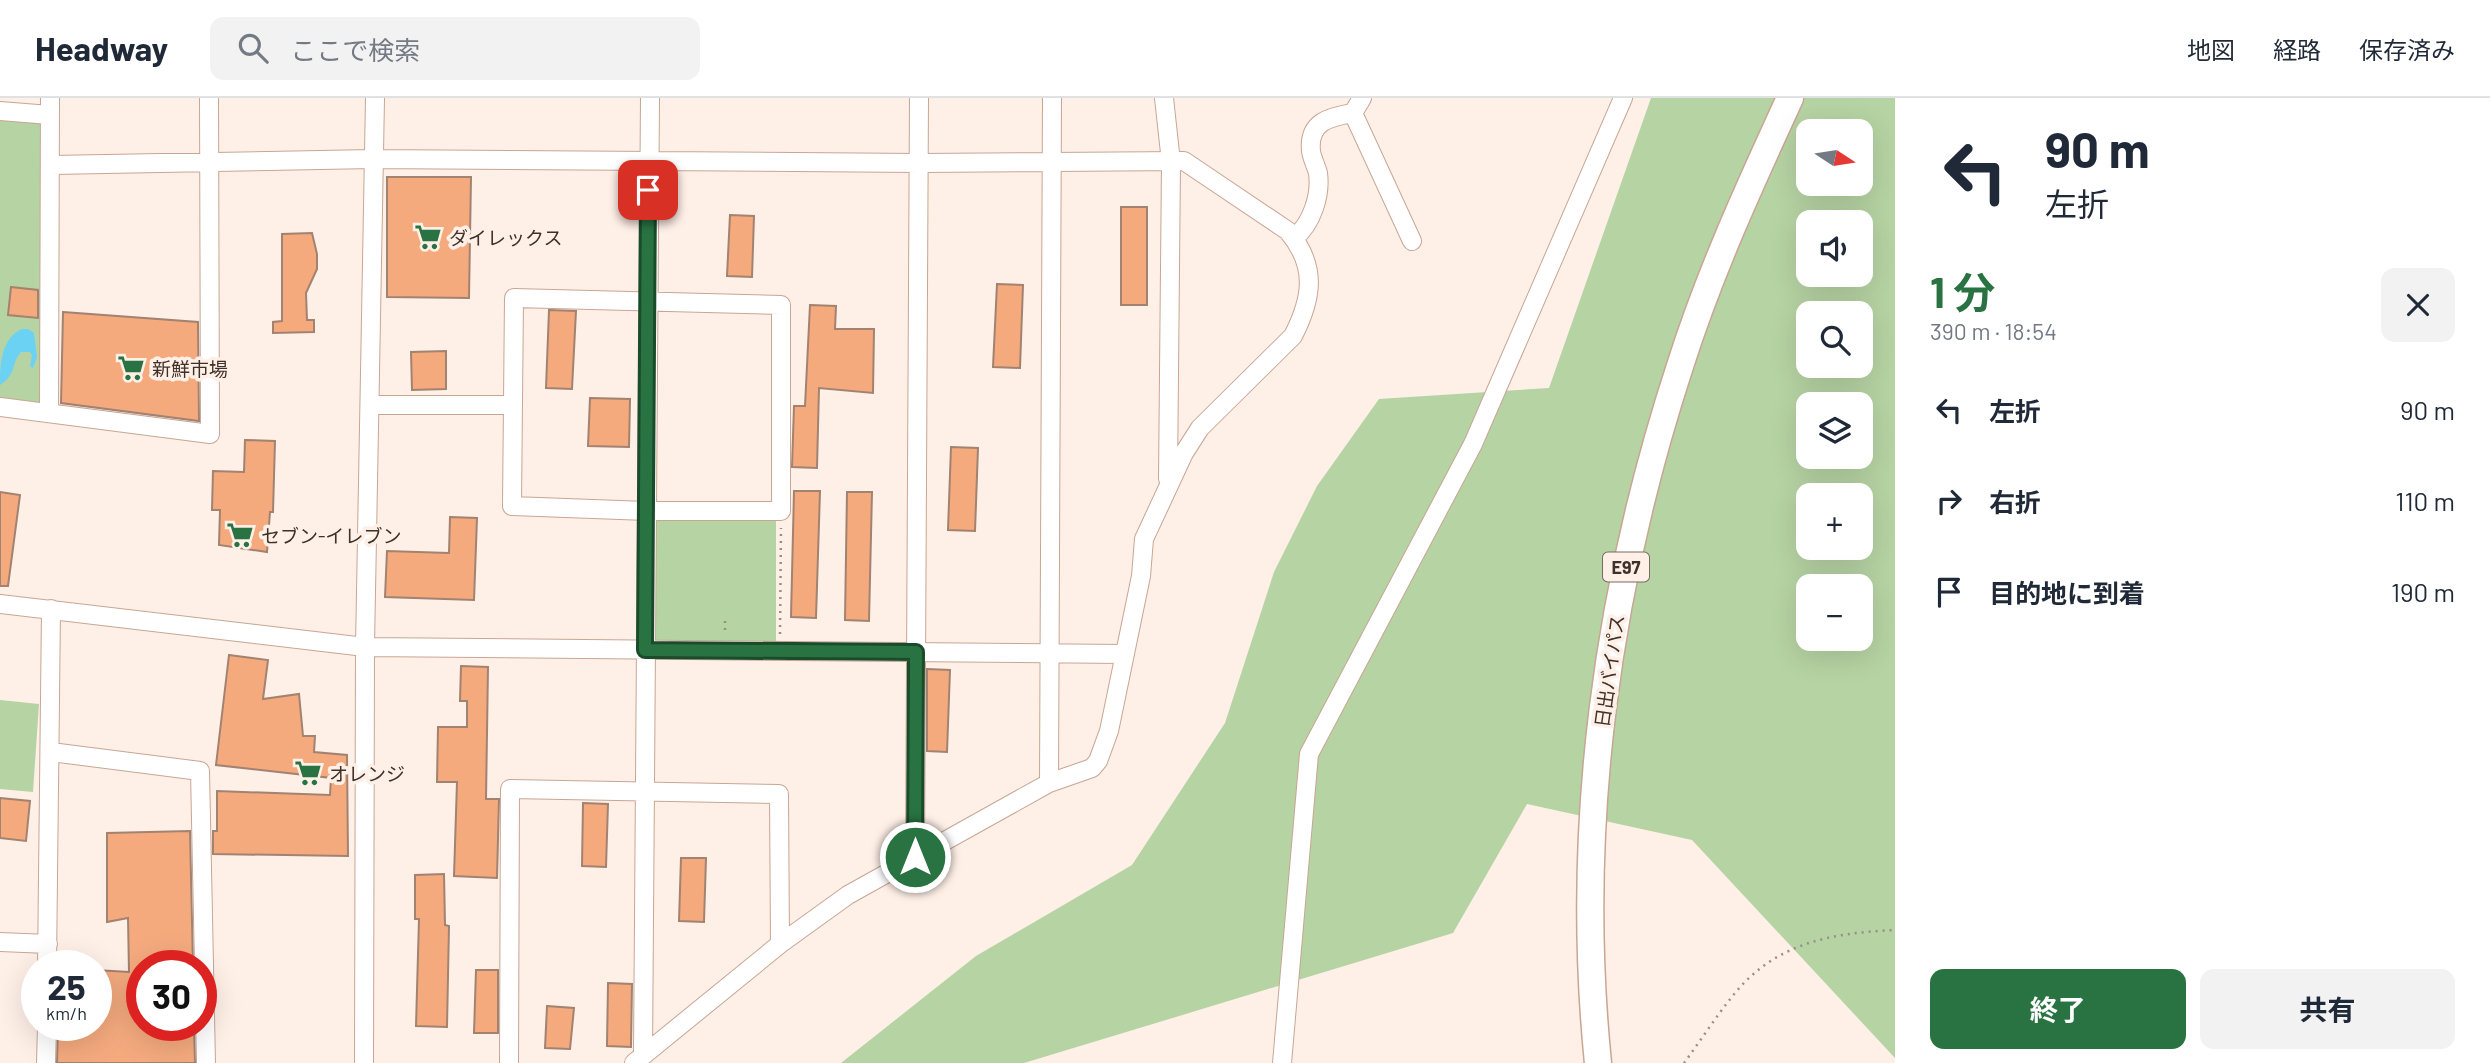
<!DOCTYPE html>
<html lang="ja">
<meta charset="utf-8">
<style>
:root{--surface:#fff;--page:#f2f2f3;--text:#1f2937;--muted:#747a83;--line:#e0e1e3;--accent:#287341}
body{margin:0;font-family:Barlow,"Noto Sans JP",sans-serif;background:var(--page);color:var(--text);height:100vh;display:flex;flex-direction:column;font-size:26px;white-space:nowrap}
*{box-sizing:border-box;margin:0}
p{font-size:23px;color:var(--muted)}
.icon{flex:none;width:38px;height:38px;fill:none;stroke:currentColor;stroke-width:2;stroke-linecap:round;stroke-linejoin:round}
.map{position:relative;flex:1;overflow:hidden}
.panel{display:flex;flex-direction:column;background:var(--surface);width:595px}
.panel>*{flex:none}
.hud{background:#fff;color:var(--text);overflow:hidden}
.needle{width:46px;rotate:102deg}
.fabs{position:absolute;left:1796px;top:21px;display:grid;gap:14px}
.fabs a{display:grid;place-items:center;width:77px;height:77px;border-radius:14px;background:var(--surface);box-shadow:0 7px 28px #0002;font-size:35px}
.speed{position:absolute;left:21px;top:852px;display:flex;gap:14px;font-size:35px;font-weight:700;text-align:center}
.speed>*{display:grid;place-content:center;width:91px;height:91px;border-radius:50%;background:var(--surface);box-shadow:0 7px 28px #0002;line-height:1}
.speed small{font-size:18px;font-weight:400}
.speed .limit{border:10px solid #d22;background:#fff;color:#111}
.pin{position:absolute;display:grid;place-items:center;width:60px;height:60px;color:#fff;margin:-30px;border-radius:14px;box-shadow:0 4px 10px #0006}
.me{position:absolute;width:77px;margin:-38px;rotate:0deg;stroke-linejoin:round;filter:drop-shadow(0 0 5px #0008)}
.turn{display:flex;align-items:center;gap:24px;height:147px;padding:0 35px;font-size:32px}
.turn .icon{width:91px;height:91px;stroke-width:2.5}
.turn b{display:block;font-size:49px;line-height:60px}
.round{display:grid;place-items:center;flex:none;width:74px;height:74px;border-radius:14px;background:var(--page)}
.summary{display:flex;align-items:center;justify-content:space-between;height:119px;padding:0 35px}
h1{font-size:42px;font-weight:700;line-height:52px;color:var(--accent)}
.button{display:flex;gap:14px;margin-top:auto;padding:14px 35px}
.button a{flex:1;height:80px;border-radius:14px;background:var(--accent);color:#fff;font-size:28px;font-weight:700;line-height:80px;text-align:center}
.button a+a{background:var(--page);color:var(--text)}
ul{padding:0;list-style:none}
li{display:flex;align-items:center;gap:21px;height:91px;padding:0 35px}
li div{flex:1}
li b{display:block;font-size:26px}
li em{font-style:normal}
header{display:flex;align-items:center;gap:42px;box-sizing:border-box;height:98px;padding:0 35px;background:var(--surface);border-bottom:2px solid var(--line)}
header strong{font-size:33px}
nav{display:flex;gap:38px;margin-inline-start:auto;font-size:24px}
.search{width:490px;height:63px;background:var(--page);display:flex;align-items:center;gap:18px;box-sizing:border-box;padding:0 24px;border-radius:14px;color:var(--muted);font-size:26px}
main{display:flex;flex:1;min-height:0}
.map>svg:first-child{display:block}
.green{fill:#b6d3a3;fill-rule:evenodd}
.water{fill:#6bd2f3}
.building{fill:#f5aa7e;stroke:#a28270;stroke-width:2}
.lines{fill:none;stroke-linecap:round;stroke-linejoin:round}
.minor-casing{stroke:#c8a694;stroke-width:20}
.highway-casing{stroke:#c8a694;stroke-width:29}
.path{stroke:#9b8d85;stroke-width:2.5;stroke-dasharray:2 5;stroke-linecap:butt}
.minor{stroke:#fff;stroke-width:18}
.highway{stroke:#fff;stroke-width:26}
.route-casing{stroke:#1a4b2a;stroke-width:18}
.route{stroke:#287341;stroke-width:12}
.labels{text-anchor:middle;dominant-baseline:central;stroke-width:7;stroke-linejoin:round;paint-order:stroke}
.shield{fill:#feefe7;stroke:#786a62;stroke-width:2}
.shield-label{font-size:18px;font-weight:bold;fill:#3e3129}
.poi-label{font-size:19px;fill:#3e3129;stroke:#feefe7;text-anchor:start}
.street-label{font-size:19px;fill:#3e3129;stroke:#feefe7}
</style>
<header>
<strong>Headway</strong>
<div class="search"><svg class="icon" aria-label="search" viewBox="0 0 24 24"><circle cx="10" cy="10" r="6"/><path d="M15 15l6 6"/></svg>ここで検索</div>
<nav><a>地図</a><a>経路</a><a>保存済み</a></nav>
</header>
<main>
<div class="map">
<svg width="1895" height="965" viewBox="0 0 1895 965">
<rect width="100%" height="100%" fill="#feefe7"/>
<path class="green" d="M1651,0H1895V960L1692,742L1527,706L1453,835L1024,965H841L976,858L1132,767L1225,625L1274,474L1317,388L1379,301L1549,290ZM1808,33H1860V86H1808ZM1808,124H1860V177H1808ZM1808,215H1860V268H1808ZM1808,306H1860V359H1808ZM1808,397H1860V450H1808ZM1808,488H1860V541H1808Z
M0,19L45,22L41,306L0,301Z
M776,420V543H654V421Z
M0,602L39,606L33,694L0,691Z"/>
<path class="water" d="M22,231H28L34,235L37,259L33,270L30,268L32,257L30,254H21C10,267 18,275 0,287C0,267 1,240 22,231Z"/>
<path class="building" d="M387,79H471L469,200L387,199Z
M1121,109H1147V207H1121Z
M730,117L754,118L752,179L727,178Z
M312,135L317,156V171L306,195L307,222H314V234L273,235V224L282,223V136Z
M997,186L1023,187L1020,270L993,269Z
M11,189L38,192V220L8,217Z
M810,207L836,208L835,231H874L873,295L819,290L817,370L792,369L794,308H805Z
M549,212L576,213L572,291L546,290Z
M63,214L198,224L199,323L61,305Z
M446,253V291L412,292L411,254Z
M590,300L630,301L629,349L588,348Z
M245,342L275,343L273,414H270L267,454L219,447L220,412H212L213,373L244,374Z
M951,349L978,350L975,433L948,432Z
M794,393H820L816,520L791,519Z
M0,394L20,397L8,488H0Z
M847,394H872L869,523L845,522Z
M450,419L477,420L474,502L385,499L387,453L449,455Z
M229,557L268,562L263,601L299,596L303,638H315L314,654L347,657L348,758L213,756V733H217V693L330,697L331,680L216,667Z
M461,568L488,569L486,701H499L497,780L454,778L457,684H437L438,629H467V603H460Z
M927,571L950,572L947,654L927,653Z
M0,700L30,703L26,743L0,740Z
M583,705L608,706L606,769L582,768Z
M190,733L193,868H142V928H194L195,965H57L58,928H96V872L129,874L128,820L107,824V735Z
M681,760H706L704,824L679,823Z
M444,776L445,827L449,828L447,929L416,928L419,821H415V777Z
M476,872H498V935H474Z
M608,885L632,886L631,949L607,948Z
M547,908L574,910L570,951L545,950Z"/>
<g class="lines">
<g class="minor-casing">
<path id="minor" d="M1164,0L1171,64L1168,381
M0,13L50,17
M1353,15L1412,143
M51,67L373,61L920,65L1184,63L1288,133C1317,168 1313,199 1293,238L1200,330L1184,355L1144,441L1141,478L1109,633L1098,663L1092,670L1049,685L848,797L780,846L634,965
M1294,140C1312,126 1321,97 1318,75C1316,67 1312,61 1311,53C1308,24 1329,19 1353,15L1362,0
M514,200L781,207V413H647L512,408Z
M370,307H513
M0,309L210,336L209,0
M49,315L50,0
M0,506L365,549L1125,556
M51,654L200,673L206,965
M1049,685L1052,0
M915,759L919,0
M0,844L48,846
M47,868L51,511
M643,956L650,0
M46,965L47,928
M364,965L365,549L375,0
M509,965L510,691L779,696L780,846
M1282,965L1309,656L1473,346L1623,0"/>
</g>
<g class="highway-casing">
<path id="highway" d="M1598,965C1574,728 1607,490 1681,265C1710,174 1750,87 1790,0"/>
</g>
<path class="path" d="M725,523V535
M780,536L781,430
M1684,965C1701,942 1717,917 1735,895C1777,844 1833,835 1895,832"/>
<use href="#minor" class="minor"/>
<use href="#highway" class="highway"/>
</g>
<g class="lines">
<g class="route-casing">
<path id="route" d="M648,92L645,552L916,554L915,759"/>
</g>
<use href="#route" class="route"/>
</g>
<defs>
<g id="supermarket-bare" transform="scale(2.1)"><path d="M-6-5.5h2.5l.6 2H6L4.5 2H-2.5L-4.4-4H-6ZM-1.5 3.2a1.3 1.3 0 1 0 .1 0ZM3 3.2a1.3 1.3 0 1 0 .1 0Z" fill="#287341" stroke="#feefe7" stroke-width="2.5" paint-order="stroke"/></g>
</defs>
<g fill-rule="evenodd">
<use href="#supermarket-bare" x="428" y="139"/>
<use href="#supermarket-bare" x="131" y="270"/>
<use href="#supermarket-bare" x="240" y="437"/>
<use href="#supermarket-bare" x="308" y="675"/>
</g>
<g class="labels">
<rect class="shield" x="1603" y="454.5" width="46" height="29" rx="5"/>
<g class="shield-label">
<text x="1626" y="469">E97</text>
</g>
<g class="poi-label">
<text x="449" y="139">ダイレックス</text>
<text x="152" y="270">新鮮市場</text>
<text x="261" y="437">セブン-イレブン</text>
<text x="329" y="675">オレンジ</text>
</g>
<g class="street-label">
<text transform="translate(1609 573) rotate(-82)">日出バイパス</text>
</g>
</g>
</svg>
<div class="fabs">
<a><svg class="needle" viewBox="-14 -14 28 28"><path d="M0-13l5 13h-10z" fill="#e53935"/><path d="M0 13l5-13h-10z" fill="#747a83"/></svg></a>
<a><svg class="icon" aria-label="sound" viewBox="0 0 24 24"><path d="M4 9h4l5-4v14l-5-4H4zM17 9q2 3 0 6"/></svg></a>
<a><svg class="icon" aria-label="search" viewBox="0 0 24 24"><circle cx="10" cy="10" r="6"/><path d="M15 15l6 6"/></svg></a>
<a><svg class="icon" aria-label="layers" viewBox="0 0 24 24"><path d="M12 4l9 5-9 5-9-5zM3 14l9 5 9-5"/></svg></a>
<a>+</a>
<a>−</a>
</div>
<div class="speed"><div>25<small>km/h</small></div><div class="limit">30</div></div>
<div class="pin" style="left:648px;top:92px;background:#d93025"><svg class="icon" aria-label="arrive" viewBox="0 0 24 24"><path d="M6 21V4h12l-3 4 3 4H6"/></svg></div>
<svg class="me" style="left:915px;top:759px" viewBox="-20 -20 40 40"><circle r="17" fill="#287341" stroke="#fff" stroke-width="3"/><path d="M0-11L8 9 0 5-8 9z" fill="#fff"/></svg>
</div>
<section class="panel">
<div class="hud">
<div class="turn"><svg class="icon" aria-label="left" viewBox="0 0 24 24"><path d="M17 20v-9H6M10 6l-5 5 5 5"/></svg><div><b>90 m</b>左折</div></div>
</div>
<div class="summary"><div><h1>1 分</h1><p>390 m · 18:54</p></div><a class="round"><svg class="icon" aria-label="close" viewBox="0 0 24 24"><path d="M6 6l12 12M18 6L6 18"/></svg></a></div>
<ul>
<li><svg class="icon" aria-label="left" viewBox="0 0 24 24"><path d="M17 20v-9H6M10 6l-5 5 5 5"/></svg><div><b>左折</b></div><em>90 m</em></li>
<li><svg class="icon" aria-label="right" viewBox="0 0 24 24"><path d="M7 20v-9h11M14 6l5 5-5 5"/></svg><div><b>右折</b></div><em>110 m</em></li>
<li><svg class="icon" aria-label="arrive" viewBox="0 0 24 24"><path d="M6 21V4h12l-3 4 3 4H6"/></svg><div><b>目的地に到着</b></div><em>190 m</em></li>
</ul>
<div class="button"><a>終了</a><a>共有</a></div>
</section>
</main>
